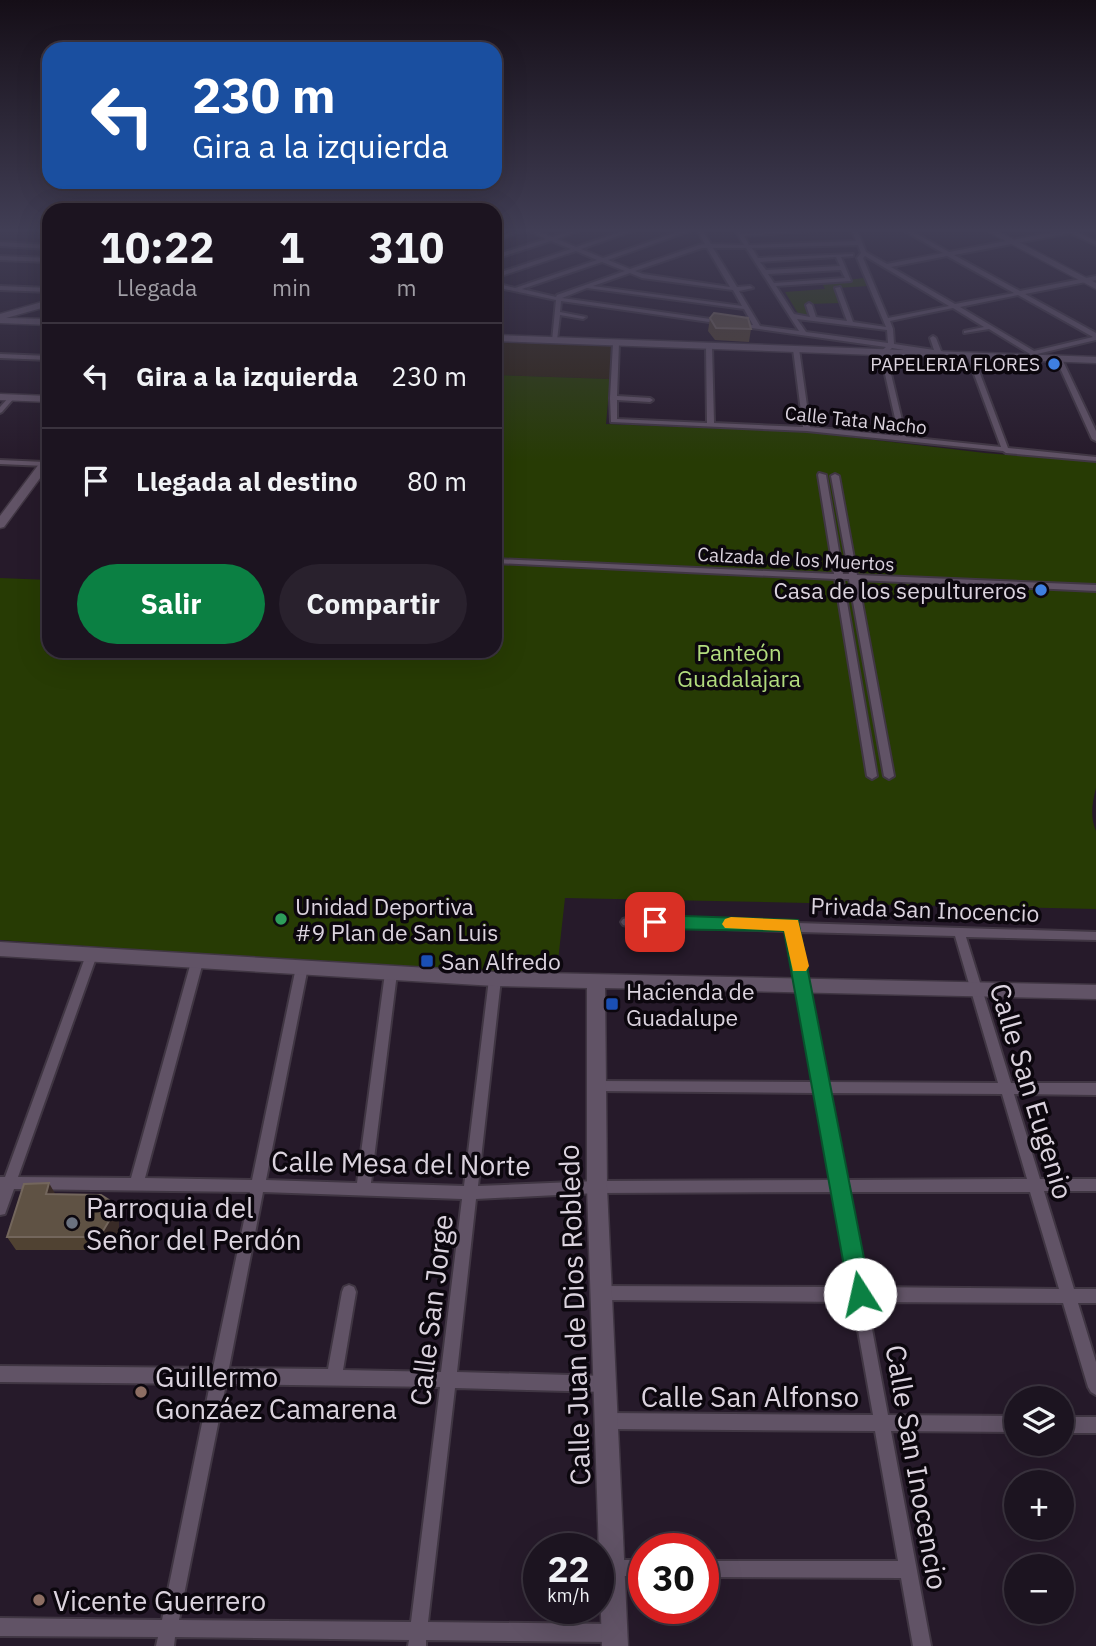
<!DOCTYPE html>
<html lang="es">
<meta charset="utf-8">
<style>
:root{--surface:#1c1420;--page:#29212d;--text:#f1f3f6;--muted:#a09ea5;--line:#3a333e;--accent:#0b8043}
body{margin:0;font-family:"IBM Plex Sans",sans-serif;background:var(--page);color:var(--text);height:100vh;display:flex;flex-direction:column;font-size:26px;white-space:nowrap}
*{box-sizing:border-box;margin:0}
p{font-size:23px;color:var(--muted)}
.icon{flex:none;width:38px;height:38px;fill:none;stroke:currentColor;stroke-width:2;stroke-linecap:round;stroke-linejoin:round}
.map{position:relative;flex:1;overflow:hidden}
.panel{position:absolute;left:42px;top:203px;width:460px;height:455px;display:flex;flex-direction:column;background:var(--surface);border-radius:21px;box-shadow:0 7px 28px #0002,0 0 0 2px var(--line)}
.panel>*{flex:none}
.banner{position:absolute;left:42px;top:42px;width:460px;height:147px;border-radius:21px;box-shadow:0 7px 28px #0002,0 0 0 2px var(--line);background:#1a4fa0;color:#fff;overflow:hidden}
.controls{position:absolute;left:1004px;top:1386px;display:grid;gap:14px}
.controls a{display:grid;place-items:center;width:70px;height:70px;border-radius:50%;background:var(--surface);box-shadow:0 7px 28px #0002,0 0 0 2px var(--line);font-size:35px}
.speed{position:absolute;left:523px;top:1533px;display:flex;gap:14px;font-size:35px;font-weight:700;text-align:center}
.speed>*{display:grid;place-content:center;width:91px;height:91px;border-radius:50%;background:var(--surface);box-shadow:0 7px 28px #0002,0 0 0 2px var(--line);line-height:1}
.speed small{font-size:18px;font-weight:400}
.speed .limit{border:10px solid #d22;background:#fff;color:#111}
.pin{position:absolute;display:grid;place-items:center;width:60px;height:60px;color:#fff;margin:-30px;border-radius:14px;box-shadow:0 4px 10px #0006}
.me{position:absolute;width:77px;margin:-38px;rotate:350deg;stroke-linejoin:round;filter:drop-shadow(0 0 5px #0008)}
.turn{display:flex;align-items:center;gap:24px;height:147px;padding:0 35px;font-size:32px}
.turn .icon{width:91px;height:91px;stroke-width:2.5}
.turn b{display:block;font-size:49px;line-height:60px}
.eta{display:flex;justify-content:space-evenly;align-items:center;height:119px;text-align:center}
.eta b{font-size:42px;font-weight:800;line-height:49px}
.button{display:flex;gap:14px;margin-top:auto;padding:14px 35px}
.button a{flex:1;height:80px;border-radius:42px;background:var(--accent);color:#fff;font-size:28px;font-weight:800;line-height:80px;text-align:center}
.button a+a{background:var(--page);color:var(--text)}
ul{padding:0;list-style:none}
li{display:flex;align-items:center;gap:21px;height:105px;padding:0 35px;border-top:2px solid var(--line)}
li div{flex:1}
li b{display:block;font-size:26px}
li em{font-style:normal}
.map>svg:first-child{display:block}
.industrial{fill:#2f2415}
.green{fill:#273b04}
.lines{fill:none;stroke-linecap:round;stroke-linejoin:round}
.street-casing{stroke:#403643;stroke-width:4}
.secondary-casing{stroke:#403643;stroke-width:3}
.street{fill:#615366;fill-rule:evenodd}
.secondary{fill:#615366;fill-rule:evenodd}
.wall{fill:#504232}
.shaded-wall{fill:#392b27}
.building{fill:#5f5244;stroke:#73665c;stroke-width:2}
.route{fill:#0b8043;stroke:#07532c;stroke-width:2}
.slow{fill:#f59e0b}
.shop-dot{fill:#3f7fe0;stroke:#0c070e;stroke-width:2.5}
.leisure-dot{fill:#2e9e5b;stroke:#0c070e;stroke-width:2.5}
.transit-dot{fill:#1a4fb4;stroke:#0c070e;stroke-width:2.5}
.worship-dot{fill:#6b7280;stroke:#0c070e;stroke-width:2.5}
.education-dot{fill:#8d6e63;stroke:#0c070e;stroke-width:2.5}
.labels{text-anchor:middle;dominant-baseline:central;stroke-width:7;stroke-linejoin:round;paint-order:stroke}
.far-poi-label{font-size:19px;fill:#dbd3de;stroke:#0c070e;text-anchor:end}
.far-street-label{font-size:19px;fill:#dbd3de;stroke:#0c070e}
.poi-label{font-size:23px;fill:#dbd3de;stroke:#0c070e;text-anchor:start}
.park-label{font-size:23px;fill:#b2dc7e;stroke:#0c070e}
.street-label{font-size:23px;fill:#dbd3de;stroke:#0c070e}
.near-street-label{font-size:28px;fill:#dbd3de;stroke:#0c070e}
.near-poi-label{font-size:28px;fill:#dbd3de;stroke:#0c070e;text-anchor:start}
</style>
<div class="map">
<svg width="1096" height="1646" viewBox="0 0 1096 1646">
<rect width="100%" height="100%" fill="#261a2a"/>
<path class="industrial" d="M495,341L611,345L610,379L495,375Z"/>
<path class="green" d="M864,278L868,286L837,288L842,303L808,304L812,317L799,315L785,292L825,289L822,283Z
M495,375L610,379L606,424L807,432L985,453L1096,462V788C1092,803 1090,817 1096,831V909L565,898L556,979L0,940V578L49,580V651H495Z"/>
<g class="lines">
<g class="street-casing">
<path id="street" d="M46,230H49V232L46,231Z
M516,230H525L495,241V237Z
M528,230H536L552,237L572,230H581L557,239L576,247L626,230H635L581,249L603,258L683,230H692L608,260L630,269L699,245L705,244L697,230H702L711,244L744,245L735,230H740L742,233L822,230L744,236L749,245L856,241L852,230H857L866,252L887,264L943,253L903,230H910L949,252L1064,230H1077L1076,231L1096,241V245L1070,233L954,255L1020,291L1096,276V280L1025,294L1096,333V340L1037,354L1038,357L1035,359L1030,354L989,329L964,333V331L984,327L953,308L890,321L893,329L894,344L934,350L930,338L933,336L936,338L941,351L945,353L939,356L892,348L886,353L906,437L1001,447L967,355L970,353L973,355L1008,448L1096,457V461L1006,453L1003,451L807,431L611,422L610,398L613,343L616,341L619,343L617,396L650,398L653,400L650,402L617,400V419L707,423L706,346L709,344L712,346L714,423L803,427L793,349L796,347L799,349L810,427L899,436L880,352L886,347L561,301L560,312L586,317L583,319L560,315L557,340L552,341L556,300L495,287V283L515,288L597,260L576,251L495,278V274L571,249L551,241L495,259V255L546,239ZM858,245L861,253L857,258L886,327L853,322L840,287L835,288L847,321L816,317L812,305L809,303L806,305L810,317L794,314L776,286L851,281L841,257L853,256V254L758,258L752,248ZM702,248H707L730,287L643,274L635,271ZM713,248H746L799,331L760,326L739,291L753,288L750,286L737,287ZM865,256L949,306L888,318L863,258ZM947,256L1014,293L955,304L891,267ZM836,257L840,266L766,270L760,262ZM602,262L625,271L557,295L556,297L522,289ZM841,270L845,278L774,283L768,274ZM630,273L642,278L733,290L742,306L593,286ZM587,288L744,309L753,325L562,298ZM1018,295L1093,337L1034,351L960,307ZM797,319L887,330L888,343L806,332Z
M0,242L49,245V249L0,246Z
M0,256L49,258V262L0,260Z
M0,286L49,288V292L0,290Z
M0,354L49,356V360L0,358Z
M1059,357L1062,359L1096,431V441L1092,439L1056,359Z
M10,396L15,397L2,412L0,413V407Z
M0,460L45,462L49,464L45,466L0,464Z
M819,473L826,475L843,574H849L831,476L835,474L839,476L857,575L1096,585V591L858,580L894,776L889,779L884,776L849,579H843L877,776L872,779L867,776L835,579L495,563V559L834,574L818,475Z
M627,918L788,922L792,921L796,923L1096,932V940L966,937L1011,1083H1096V1095L1014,1094L1040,1179H1096V1191H1044L1074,1289H1096V1303H1078L1096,1362V1395L1091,1392L1088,1387L1063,1303L867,1302L888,1415L1017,1416V1432L891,1431L931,1646H913L901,1578L704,1577V1561H898L875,1431L608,1429L602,1427L600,1421L602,1415L608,1413L873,1415L853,1302L602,1300L597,1298L595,1293L597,1288L602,1286L850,1287L833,1192L597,1193L476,1199L457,1372L606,1376L611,1379L614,1384L611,1389L606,1392L455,1388L428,1622L613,1624L619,1627L622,1633L619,1639L613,1642L426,1640V1646H408L409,1640L175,1637L174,1646H156L158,1637L0,1636V1618L162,1620L210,1384L0,1382V1366L213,1368L250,1192L14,1189L5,1214L0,1215V1177H5L87,952L91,950L95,952L97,955L18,1177L131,1178L191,962L193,959L197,957L201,959L203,962L145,1178L252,1180L296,967L298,964L302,962L306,964L308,967L266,1180L357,1183L385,973L387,970L391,968L395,970L397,973L371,1183L464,1186L489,979L491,976L495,974L499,976L501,979L478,1186L597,1181L831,1180L816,1093L597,1091L592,1090L591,1086L592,1082L597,1081L814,1082L787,931L627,926L623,925L621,922L623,919ZM799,932L955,936L998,1083L827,1082ZM829,1093L1002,1094L1027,1179L845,1180ZM263,1192L462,1199L441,1372L343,1370L356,1292L354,1287L349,1285L344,1287L342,1292L328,1369L229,1368ZM847,1192H1030L1059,1289L865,1287ZM226,1384L440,1387L411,1622L179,1620Z
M1062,1417H1096V1433H1062Z
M612,1560H644V1576H612L606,1574L604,1568L606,1562Z"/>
</g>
<g class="secondary-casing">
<path id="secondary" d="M985,230H996L1096,283V289Z
M49,300V306L6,318L49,319V325L0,323V314Z
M495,335L1096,357V363L495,341Z
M0,394L49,396V402L0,400Z
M49,455V466L4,527L0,528V516L45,456Z
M0,942L495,972L1096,985V999L605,988L607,1187L628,1646H602L587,1187V988L495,986L0,956Z"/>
</g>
<use href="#street" class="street"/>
<use href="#secondary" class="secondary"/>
</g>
<path class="wall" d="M710,318L751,329L749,342L715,340L708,331Z
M56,1194L119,1216V1230L110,1244L95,1250H16L7,1237Z"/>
<path class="shaded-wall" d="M49,1183L57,1197L46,1194Z
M112,1202L119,1216V1230L110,1244L95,1250L87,1237Z"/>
<path class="building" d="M714,313L748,318L751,329L716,328L710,318Z
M49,1183L46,1194L101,1195L112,1202V1216L103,1231L87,1237H7L24,1184Z"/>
<linearGradient id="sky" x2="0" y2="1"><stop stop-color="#150e17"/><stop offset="0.5" stop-color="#413e55"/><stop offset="1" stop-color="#413e55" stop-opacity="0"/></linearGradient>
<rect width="1096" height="461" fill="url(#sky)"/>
<path class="route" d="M655,915L798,920L871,1294L868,1302L860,1305L852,1302L849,1294L784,931L655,929L649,927L646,922L649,917Z"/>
<path class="slow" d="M731,917L798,920L809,966L806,971H793L784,931L725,928L722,924L725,919Z"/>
<g class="shop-dot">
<circle cx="1054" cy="364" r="7"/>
<circle cx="1041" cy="590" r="7"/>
</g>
<circle class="leisure-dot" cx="281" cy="919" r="7"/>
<g class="transit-dot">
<rect x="420" y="954" width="14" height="14" rx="3.5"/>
<rect x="605" y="997" width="14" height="14" rx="3.5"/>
</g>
<circle class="worship-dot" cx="72" cy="1223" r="7"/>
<g class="education-dot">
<circle cx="141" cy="1392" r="7"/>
<circle cx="39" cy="1600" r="7"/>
</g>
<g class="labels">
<g class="far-poi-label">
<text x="1040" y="364">PAPELERIA FLORES</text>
</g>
<g class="far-street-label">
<text transform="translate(856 420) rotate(6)">Calle Tata Nacho</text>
<text transform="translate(796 559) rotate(3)">Calzada de los Muertos</text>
</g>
<g class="poi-label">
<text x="1027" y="590" text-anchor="end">Casa de los sepultureros</text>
<text x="295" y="906">Unidad Deportiva<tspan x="295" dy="26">#9 Plan de San Luis</tspan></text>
<text x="441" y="961">San Alfredo</text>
<text x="626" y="991">Hacienda de<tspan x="626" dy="26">Guadalupe</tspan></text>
</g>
<g class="park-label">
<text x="739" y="652">Panteón<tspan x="739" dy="26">Guadalajara</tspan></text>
</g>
<g class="street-label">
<text transform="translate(925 909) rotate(2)">Privada San Inocencio</text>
</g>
<g class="near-street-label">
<text transform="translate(1032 1091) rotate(73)">Calle San Eugenio</text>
<text transform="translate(401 1163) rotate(1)">Calle Mesa del Norte</text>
<text transform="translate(431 1310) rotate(-83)">Calle San Jorge</text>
<text transform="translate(574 1315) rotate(-92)">Calle Juan de Dios Robledo</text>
<text x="750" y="1396">Calle San Alfonso</text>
<text transform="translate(917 1467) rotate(80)">Calle San Inocencio</text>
</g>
<g class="near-poi-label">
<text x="86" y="1207">Parroquia del<tspan x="86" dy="32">Señor del Perdón</tspan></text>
<text x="155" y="1376">Guillermo<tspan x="155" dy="32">Gonzáez Camarena</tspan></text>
<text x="53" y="1600">Vicente Guerrero</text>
</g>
</g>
</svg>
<div class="controls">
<a><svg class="icon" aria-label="layers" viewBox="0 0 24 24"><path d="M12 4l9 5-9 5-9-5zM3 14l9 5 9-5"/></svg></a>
<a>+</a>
<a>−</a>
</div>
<div class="speed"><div>22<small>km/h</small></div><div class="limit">30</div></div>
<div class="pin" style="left:655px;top:922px;background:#d93025"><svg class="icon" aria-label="arrive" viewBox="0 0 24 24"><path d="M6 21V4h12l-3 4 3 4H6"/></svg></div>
<svg class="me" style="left:860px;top:1294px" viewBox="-20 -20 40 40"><circle r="19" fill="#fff"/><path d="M0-13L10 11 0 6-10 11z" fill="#0b8043"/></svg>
<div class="banner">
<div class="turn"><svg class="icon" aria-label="left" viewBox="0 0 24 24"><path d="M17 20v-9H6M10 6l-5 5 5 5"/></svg><div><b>230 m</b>Gira a la izquierda</div></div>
</div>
<section class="panel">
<div class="eta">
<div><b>10:22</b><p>Llegada</p></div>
<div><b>1</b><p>min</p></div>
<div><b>310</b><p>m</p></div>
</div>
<ul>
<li><svg class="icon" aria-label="left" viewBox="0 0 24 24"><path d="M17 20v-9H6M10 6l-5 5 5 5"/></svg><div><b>Gira a la izquierda</b></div><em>230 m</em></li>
<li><svg class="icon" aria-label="arrive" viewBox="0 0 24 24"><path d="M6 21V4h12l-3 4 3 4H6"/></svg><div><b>Llegada al destino</b></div><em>80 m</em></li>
</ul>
<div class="button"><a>Salir</a><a>Compartir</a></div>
</section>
</div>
